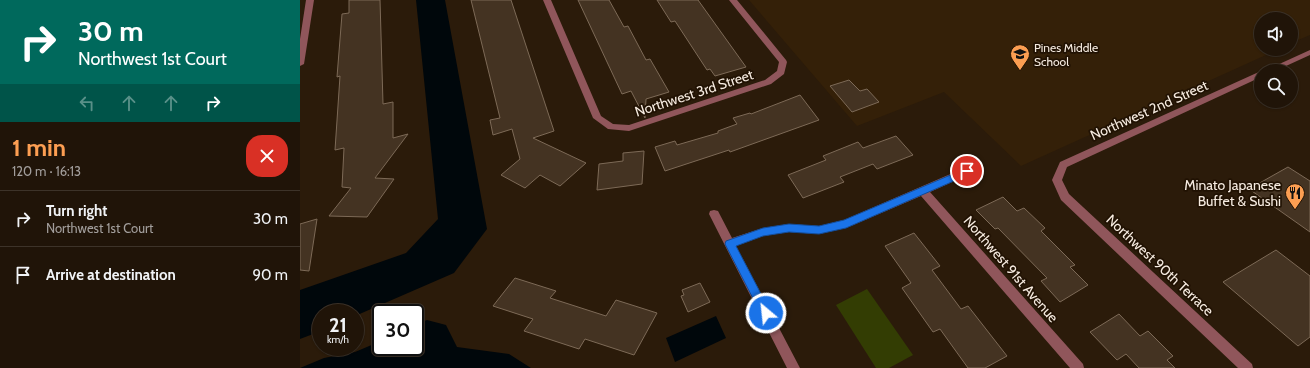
<!DOCTYPE html>
<meta charset="utf-8">
<style>
:root{--surface:#201408;--page:#2d2116;--text:#f1f3f6;--muted:#a29e9c;--line:#3d3329;--accent:#fc9e52}
body{margin:0;font-family:Cabin,sans-serif;background:var(--page);color:var(--text);height:100vh;display:flex;flex-direction:column;font-size:15px;white-space:nowrap}
*{box-sizing:border-box;margin:0}
p{font-size:13px;color:var(--muted)}
.icon{flex:none;width:22px;height:22px;fill:none;stroke:currentColor;stroke-width:2;stroke-linecap:round;stroke-linejoin:round}
.map{position:relative;flex:1;overflow:hidden}
.panel{display:flex;flex-direction:column;background:var(--surface);width:300px}
.panel>*{flex:none}
.top-card{background:#00695c;color:#fff;overflow:hidden}
.fabs{position:absolute;left:954px;top:12px;display:grid;gap:8px}
.fabs a{display:grid;place-items:center;width:44px;height:44px;border-radius:50%;background:var(--surface);box-shadow:0 1px 3px #0004,0 0 0 1px var(--line);font-size:20px}
.speed{position:absolute;left:12px;top:304px;display:flex;gap:8px;font-size:20px;font-weight:700;text-align:center}
.speed>*{display:grid;place-content:center;width:52px;height:52px;border-radius:50%;background:var(--surface);box-shadow:0 1px 3px #0004,0 0 0 1px var(--line);line-height:1}
.speed small{font-size:10px;font-weight:400}
.speed .limit{border:2px solid #111;border-radius:6px;background:#fff;color:#111}
.pin{position:absolute;display:grid;place-items:center;width:34px;height:34px;color:#fff;margin:-17px;border:2px solid #fff;border-radius:50%;box-shadow:0 1px 4px #0007}
.me{position:absolute;width:44px;margin:-22px;rotate:332deg;stroke-linejoin:round;filter:drop-shadow(0 0 3px #0008)}
.turn{display:flex;align-items:center;gap:14px;height:84px;padding:0 12px;font-size:18px}
.turn .icon{width:52px;height:52px;stroke-width:2.5}
.turn b{display:block;font-size:28px;line-height:34px}
.lanes{display:flex;align-items:center;height:38px;padding:0 12px;background:#0003;justify-content:center;gap:20px;direction:ltr}
.lanes .off{opacity:.35}
.round{display:grid;place-items:center;flex:none;width:42px;height:42px;border-radius:16px;background:var(--page)}
.headline{display:flex;align-items:center;justify-content:space-between;height:68px;padding:0 12px}
h1{font-size:24px;font-weight:700;line-height:30px;color:var(--accent)}
ul{padding:0;list-style:none}
li{display:flex;align-items:center;gap:12px;height:56px;padding:0 12px;border-top:1px solid var(--line)}
li div{flex:1}
li b{display:block;font-size:15px}
li em{font-style:normal}
main{display:flex;flex:1;min-height:0}
.map>svg:first-child{display:block}
.built{fill:#342008}
.green{fill:#333d03}
.water{fill:#00070b}
.building{fill:#432;stroke:#7d6a57}
.lines{fill:none;stroke-linecap:round;stroke-linejoin:round}
.minor{fill:#90565b;fill-rule:evenodd}
.route{fill:#1a73e8;stroke:#114b97}
.labels{text-anchor:middle;dominant-baseline:central;stroke-width:3.5;stroke-linejoin:round;paint-order:stroke}
.far-poi-label{font-size:12px;fill:#f7ece1;stroke:#211203;text-anchor:start}
.street-label{font-size:14px;fill:#f7ece1;stroke:#211203}
.poi-label{font-size:14px;fill:#f7ece1;stroke:#211203;text-anchor:end}
</style>
<main>
<section class="panel">
<div class="top-card">
<div class="turn"><svg class="icon" aria-label="right" viewBox="0 0 24 24"><path d="M7 20v-9h11M14 6l5 5-5 5"/></svg><div><b>30 m</b>Northwest 1st Court</div></div>
<div class="lanes"><svg class="icon off" aria-label="left" viewBox="0 0 24 24"><path d="M17 20v-9H6M10 6l-5 5 5 5"/></svg><svg class="icon off" aria-label="ahead" viewBox="0 0 24 24"><path d="M12 20V5M6 11l6-6 6 6"/></svg><svg class="icon off" aria-label="ahead" viewBox="0 0 24 24"><path d="M12 20V5M6 11l6-6 6 6"/></svg><svg class="icon" aria-label="right" viewBox="0 0 24 24"><path d="M7 20v-9h11M14 6l5 5-5 5"/></svg></div>
</div>
<div class="headline"><div><h1>1 min</h1><p>120 m · 16:13</p></div><a class="round" style="background:#d93025;color:#fff"><svg class="icon" aria-label="close" viewBox="0 0 24 24"><path d="M6 6l12 12M18 6L6 18"/></svg></a></div>
<ul>
<li><svg class="icon" aria-label="right" viewBox="0 0 24 24"><path d="M7 20v-9h11M14 6l5 5-5 5"/></svg><div><b>Turn right</b><p>Northwest 1st Court</p></div><em>30 m</em></li>
<li><svg class="icon" aria-label="arrive" viewBox="0 0 24 24"><path d="M6 21V4h12l-3 4 3 4H6"/></svg><div><b>Arrive at destination</b></div><em>90 m</em></li>
</ul>
</section>
<div class="map">
<svg width="1010" height="368" viewBox="0 0 1010 368">
<rect width="100%" height="100%" fill="#2b1b0a"/>
<path class="built" d="M449,0H1010V35L991,43V19H961V49H979L721,166L644,92L557,126Z"/>
<path class="green" d="M567,289L613,355L589,368H576L536,305Z"/>
<path class="water" d="M116,0H145L187,229L154,273L55,316V313H21V331L0,339V290L106,253L138,219Z
M416,316L426,338L375,362L366,338Z
M127,320L146,325L157,347L209,354L231,368H0L24,358L55,352L81,341V347H115V325Z"/>
<path class="building" d="M49,0H80L83,104L93,102V138L108,134L75,178L94,179L67,217L29,216L51,188L42,187L44,148L35,150L40,76L37,77L42,14L49,13Z
M171,0H211L254,131L233,138L286,163L260,186L240,175L225,188L201,175L220,159L212,129L193,135L190,120L200,118Z
M278,0H309L324,27L328,26L346,60L350,59L369,92L346,99L345,118L331,91L322,94Z
M357,0H398L446,67L415,76L410,69L407,70L375,21L371,22Z
M549,80L560,91L567,89L579,102L552,112L530,86Z
M500,95L519,120L430,152L429,150L365,171L355,147L375,141L377,145L418,133V131L437,124L433,118L450,113L451,114Z
M596,136L613,155L577,169L573,164L540,177L544,182L503,198L488,175L526,160L523,156L558,142L563,148Z
M344,151L342,184L297,190L299,164L323,161V153Z
M988,167L1010,181V232L949,189Z
M703,197L717,211L724,208L745,228L741,231L775,265L770,267L788,285L760,302L741,281L747,278L698,228L695,229L676,210Z
M17,219L9,271L0,270V224Z
M614,233L640,266L632,270L661,309L668,306L707,356L685,368H668L640,329L633,332L602,288L611,283L585,246Z
M976,250L1010,276V337L998,346L923,282Z
M215,278L256,291L250,298L306,316L316,300L357,313L334,355L285,339L279,349L224,331L233,319L193,306Z
M400,283L410,302L388,312L381,296L384,295L382,290Z
M819,314L840,336L848,331L873,356L867,360L875,368H839L826,354L817,360L790,332Z"/>
<g class="lines">
<path class="minor" d="M6,0H14L4,64L0,66V39Z
M243,0H251L301,116L313,124L329,125L465,80L477,71L479,62L429,0H437L486,60L487,62L484,74L471,84L329,131L308,129L293,118Z
M1010,50V55L975,71H964Z
M961,71V77L767,167L762,180L769,194L952,364L953,368H938L761,200L752,180L760,162Z
M667,162L672,166L670,174L630,192L783,364L784,368H770L621,196L546,228L519,234L489,232L463,236L436,246L500,368H487L409,214L410,211L414,210L418,211L432,238L463,228L489,224L519,226L544,220L662,169L664,163Z"/>
</g>
<path class="route" d="M667,168L671,171L670,174L546,228L519,234L489,232L463,236L436,246L471,313L469,316L466,318L462,316L425,244L426,241L463,228L489,224L519,226L544,220Z"/>
<defs>
<g id="school-pin" transform="scale(1)"><path d="M0 17L-7.5 6A9.5 9.5 0 1 1 7.5 6Z" fill="#fc9e52" stroke="#211203"/><path d="M0-5L7-2L0 1L-7-2ZM-4 1L0 2.5L4 1V4Q0 6-4 4Z" fill="#111"/></g>
<g id="restaurant-pin" transform="scale(1)"><path d="M0 17L-7.5 6A9.5 9.5 0 1 1 7.5 6Z" fill="#fc9e52" stroke="#211203"/><path d="M-5-6h1v4h1v-4h1v4h1v-4h1v5L-1.5 .5V6h-2V.5L-5-1ZM5-6V6H3V1.5H1.5Q1.5-4 5-6Z" fill="#111"/></g>
</defs>
<g fill-rule="evenodd">
<use href="#school-pin" x="720" y="54"/>
<use href="#restaurant-pin" x="995" y="193"/>
</g>
<g class="labels">
<g class="far-poi-label">
<text x="734" y="47">Pines Middle<tspan x="734" dy="14">School</tspan></text>
</g>
<g class="street-label">
<text transform="translate(394 93) rotate(-18)">Northwest 3rd Street</text>
<text transform="translate(849 110) rotate(-24)">Northwest 2nd Street</text>
<text transform="translate(860 265) rotate(43)">Northwest 90th Terrace</text>
<text transform="translate(711 269) rotate(49)">Northwest 91st Avenue</text>
</g>
<g class="poi-label">
<text x="981" y="185">Minato Japanese<tspan x="981" dy="16">Buffet &amp; Sushi</tspan></text>
</g>
</g>
</svg>
<div class="fabs">
<a><svg class="icon" aria-label="sound" viewBox="0 0 24 24"><path d="M4 9h4l5-4v14l-5-4H4zM17 9q2 3 0 6"/></svg></a>
<a><svg class="icon" aria-label="search" viewBox="0 0 24 24"><circle cx="10" cy="10" r="6"/><path d="M15 15l6 6"/></svg></a>
</div>
<div class="speed"><div>21<small>km/h</small></div><div class="limit">30</div></div>
<div class="pin" style="left:667px;top:171px;background:#d93025"><svg class="icon" aria-label="arrive" viewBox="0 0 24 24"><path d="M6 21V4h12l-3 4 3 4H6"/></svg></div>
<svg class="me" style="left:466px;top:313px" viewBox="-20 -20 40 40"><circle r="17" fill="#1a73e8" stroke="#fff" stroke-width="3"/><path d="M0-11L8 9 0 5-8 9z" fill="#fff"/></svg>
</div>
</main>
